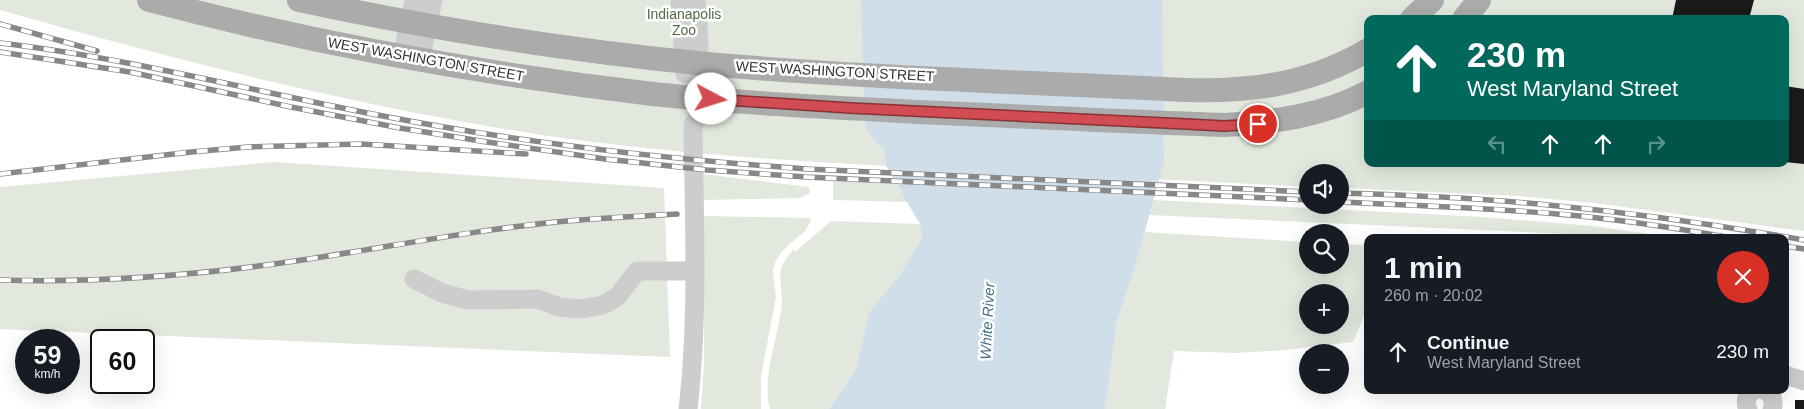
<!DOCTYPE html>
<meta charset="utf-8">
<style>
:root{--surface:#171b24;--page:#242831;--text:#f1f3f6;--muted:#9ea1a6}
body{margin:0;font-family:Helvetica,sans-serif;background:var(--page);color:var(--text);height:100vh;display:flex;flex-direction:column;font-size:19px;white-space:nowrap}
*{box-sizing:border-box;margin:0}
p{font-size:16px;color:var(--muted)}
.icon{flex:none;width:28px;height:28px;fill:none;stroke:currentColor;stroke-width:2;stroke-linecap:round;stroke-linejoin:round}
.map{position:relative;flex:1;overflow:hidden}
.details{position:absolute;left:1364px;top:234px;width:425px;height:160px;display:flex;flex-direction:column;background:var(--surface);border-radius:10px;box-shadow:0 5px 20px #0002}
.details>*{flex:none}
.hud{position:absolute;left:1364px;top:15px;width:425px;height:152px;border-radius:10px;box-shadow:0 5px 20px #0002;background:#00695c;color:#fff;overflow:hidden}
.tools{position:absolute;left:1299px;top:164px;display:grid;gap:10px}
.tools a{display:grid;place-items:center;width:50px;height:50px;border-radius:50%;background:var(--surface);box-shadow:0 5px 20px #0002;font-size:25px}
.speed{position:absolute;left:15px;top:329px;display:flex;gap:10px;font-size:25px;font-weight:700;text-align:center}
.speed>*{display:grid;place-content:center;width:65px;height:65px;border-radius:50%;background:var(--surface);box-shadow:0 5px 20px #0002;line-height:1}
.speed small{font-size:12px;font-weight:400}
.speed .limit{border:2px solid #111;border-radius:8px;background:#fff;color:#111}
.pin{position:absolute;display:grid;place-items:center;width:42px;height:42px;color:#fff;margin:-21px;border:2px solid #fff;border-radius:50%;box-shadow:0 1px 5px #0007}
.me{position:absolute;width:55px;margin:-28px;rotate:95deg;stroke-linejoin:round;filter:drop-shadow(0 0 4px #0008)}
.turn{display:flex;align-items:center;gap:18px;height:105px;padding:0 20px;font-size:22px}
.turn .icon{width:65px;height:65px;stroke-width:2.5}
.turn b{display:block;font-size:35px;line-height:42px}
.lanes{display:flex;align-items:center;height:48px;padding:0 20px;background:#0003;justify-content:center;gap:25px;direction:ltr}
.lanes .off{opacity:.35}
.round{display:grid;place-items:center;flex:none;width:52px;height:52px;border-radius:26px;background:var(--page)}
.summary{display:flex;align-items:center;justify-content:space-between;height:85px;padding:0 20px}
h1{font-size:30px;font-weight:800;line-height:38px}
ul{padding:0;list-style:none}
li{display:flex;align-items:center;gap:15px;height:65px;padding:0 20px}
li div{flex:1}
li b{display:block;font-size:19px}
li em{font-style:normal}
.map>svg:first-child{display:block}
.green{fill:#e2e8dd;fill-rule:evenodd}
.water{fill:#cfdee8}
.building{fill:#1a1a1a}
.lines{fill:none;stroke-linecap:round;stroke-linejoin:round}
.minor{stroke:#cdcdcd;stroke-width:19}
.major{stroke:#ababab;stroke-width:24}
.rail-casing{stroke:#888;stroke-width:5.5}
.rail{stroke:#fff;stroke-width:4;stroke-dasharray:11;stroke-linecap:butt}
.route-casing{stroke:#883236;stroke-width:12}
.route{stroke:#d14d53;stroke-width:9}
.labels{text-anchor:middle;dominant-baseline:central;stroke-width:5;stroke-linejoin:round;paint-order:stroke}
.park-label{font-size:14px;fill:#556a45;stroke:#fff}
.street-label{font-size:14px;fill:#333;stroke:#fff}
.water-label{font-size:15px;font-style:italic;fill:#49708c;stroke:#fff}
</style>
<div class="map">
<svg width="1804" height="409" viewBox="0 0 1804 409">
<rect width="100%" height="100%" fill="#fff"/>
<path class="green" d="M0,0H1804V231L1594,203L1517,196L1340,188V172H1308L1307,187L1272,185C1171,180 1070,175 968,170C826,163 684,156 542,135C359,107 178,61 0,10ZM1368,19H1785V164H1368Z
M274,162L664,188L670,357L0,329V187Z
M703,174L809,187L810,193L801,198L702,200Z
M833,181L896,184L908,202L833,200Z
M1153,200L1484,217L1593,226L1670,237H1635L1149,215Z
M704,216L810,218L811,221L805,231L782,251L775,262L773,271L776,297L761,376V409H701L704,363Z
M831,221L920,224L922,238L899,276L869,312L856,369L829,409H770C761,376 780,334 782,301C782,291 779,279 781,269C783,262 788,256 793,250L795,252Z
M1144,232L1307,242L1308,265H1340V244L1367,245V308L1353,342L1286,350L1236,353L1174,351L1165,409H1105L1117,322L1134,270ZM1308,292H1340V325H1308Z"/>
<path class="water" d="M861,0H1162L1164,162L1134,270L1117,322L1105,409H829L856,369L869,312L899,276L922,238L920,224L886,166L884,150L870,135L865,127Z"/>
<path class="building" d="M1676,0H1754L1749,19H1672Z
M1785,86L1804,89V164L1785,162Z
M1795,400H1804V409H1795Z"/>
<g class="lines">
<path class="minor" d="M680,0L685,74
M402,57L414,0
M420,61L433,0
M414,279L442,293L468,300L537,299L560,307L582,309L603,305L618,296L637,271H694
M1785,375L1804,381
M1764,390C1772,393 1775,401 1772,409
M688,409C699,315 694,219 693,124L698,119L699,41L696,0
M1748,409C1744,401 1747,394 1755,390"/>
<path class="major" d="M149,0C315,44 483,74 653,94C749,104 845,108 941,113C1036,117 1130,122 1225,125C1274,122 1323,116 1368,92
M299,0C434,29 570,51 707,64C866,78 1027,82 1186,90C1252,92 1310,84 1368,50
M1412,19L1432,0
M1464,19L1479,0"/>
<g class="rail-casing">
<path id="rail" d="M0,24L97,51
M0,43C130,58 255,92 383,116C523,143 665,159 807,169L1308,192
M0,52L130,72L291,107L400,128L487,142L605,159L707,170L806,177L1308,200
M0,174L191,152L248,147L361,144L526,154
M1340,193C1409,195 1479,198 1548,205C1634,213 1719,225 1804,240
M1340,202C1420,206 1501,208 1580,216C1631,221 1681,229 1732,238
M1785,246L1804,249
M0,280C100,283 202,275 302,260C390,247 478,229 567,221C604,218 640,216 677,214"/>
</g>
<use href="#rail" class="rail"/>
</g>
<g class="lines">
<g class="route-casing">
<path id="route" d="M711,99L850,108L1186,124L1224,126L1258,124"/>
</g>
<use href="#route" class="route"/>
</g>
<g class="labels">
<g class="park-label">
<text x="684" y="14">Indianapolis<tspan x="684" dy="16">Zoo</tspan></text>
</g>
<g class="street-label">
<text transform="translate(426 59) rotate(10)">WEST WASHINGTON STREET</text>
<text transform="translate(835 71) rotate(3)">WEST WASHINGTON STREET</text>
</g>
<g class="water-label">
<text transform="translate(987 321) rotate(-87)">White River</text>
</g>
</g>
</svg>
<div class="tools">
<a><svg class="icon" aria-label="sound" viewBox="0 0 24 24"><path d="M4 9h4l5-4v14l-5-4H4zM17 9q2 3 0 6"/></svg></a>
<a><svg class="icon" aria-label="search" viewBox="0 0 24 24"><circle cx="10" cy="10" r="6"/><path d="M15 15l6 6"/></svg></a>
<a>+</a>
<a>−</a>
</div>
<div class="speed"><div>59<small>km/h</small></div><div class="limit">60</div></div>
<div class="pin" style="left:1258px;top:124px;background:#d93025"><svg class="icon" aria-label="arrive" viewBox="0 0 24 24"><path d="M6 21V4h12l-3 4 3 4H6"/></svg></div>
<svg class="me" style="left:711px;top:99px" viewBox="-20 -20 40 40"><circle r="19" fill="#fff"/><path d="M0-13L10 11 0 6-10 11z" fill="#d14d53"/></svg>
<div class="hud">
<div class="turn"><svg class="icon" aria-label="ahead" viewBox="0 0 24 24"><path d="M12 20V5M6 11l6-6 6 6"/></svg><div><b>230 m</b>West Maryland Street</div></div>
<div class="lanes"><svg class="icon off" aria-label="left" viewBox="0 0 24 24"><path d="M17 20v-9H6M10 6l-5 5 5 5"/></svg><svg class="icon" aria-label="ahead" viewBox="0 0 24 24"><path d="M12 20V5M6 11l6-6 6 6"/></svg><svg class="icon" aria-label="ahead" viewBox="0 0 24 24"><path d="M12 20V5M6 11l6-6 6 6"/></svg><svg class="icon off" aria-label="right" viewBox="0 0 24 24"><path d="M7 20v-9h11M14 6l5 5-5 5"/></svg></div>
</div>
<section class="details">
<div class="summary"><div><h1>1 min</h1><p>260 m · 20:02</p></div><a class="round" style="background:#d93025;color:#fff"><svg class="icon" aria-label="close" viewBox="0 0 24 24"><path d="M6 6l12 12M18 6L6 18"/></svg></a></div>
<ul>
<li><svg class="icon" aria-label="ahead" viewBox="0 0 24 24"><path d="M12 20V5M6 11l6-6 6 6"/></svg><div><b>Continue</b><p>West Maryland Street</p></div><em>230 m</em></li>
</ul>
</section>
</div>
